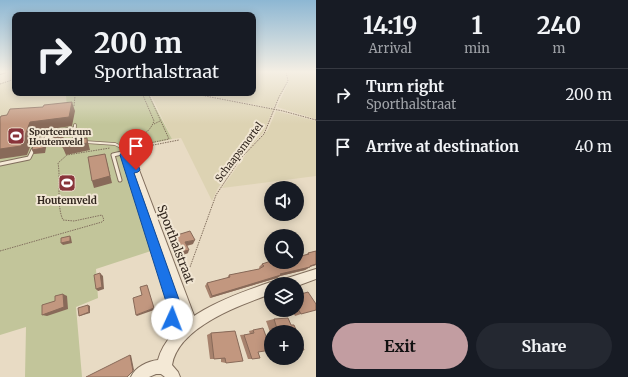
<!DOCTYPE html>
<style>
:root{--surface:#171b24;--page:#242831;--text:#f1f3f6;--muted:#9ea1a6;--line:#363941;--accent:#c29da1}
body{margin:0;font-family:Merriweather,serif;background:var(--page);color:var(--text);height:100vh;display:flex;flex-direction:column;font-size:15px;white-space:nowrap}
*{box-sizing:border-box;margin:0}
p{font-size:13px;color:var(--muted)}
.icon{flex:none;width:22px;height:22px;fill:none;stroke:currentColor;stroke-width:2;stroke-linecap:round;stroke-linejoin:round}
.map{position:relative;flex:1;overflow:hidden}
.panel{display:flex;flex-direction:column;background:var(--surface);width:312px}
.panel>*{flex:none}
.guide{position:absolute;left:12px;top:12px;width:244px;height:84px;border-radius:8px;box-shadow:0 2px 10px #0003;background:#171b24;color:var(--text);overflow:hidden}
.controls{position:absolute;left:264px;top:181px;display:grid;gap:8px}
.controls a{display:grid;place-items:center;width:40px;height:40px;border-radius:50%;background:var(--surface);box-shadow:0 2px 10px #0003;font-size:20px}
.pin{position:absolute;display:grid;place-items:center;width:34px;height:34px;color:#fff;margin:-41px -17px;border-radius:50% 50% 50% 0;rotate:-45deg;box-shadow:0 0 4px #0007}
.pin .icon{rotate:45deg}
.me{position:absolute;width:44px;margin:-22px;rotate:2deg;stroke-linejoin:round;filter:drop-shadow(0 0 3px #0008)}
.turn{display:flex;align-items:center;gap:14px;height:84px;padding:0 16px;font-size:18px}
.turn .icon{width:52px;height:52px;stroke-width:2.5}
.turn b{display:block;font-size:28px;line-height:34px}
.eta{display:flex;justify-content:space-evenly;align-items:center;height:68px;text-align:center}
.eta b{font-size:24px;font-weight:700;line-height:28px}
.primary-button{display:flex;gap:8px;margin-top:auto;padding:8px 16px}
.primary-button a{flex:1;height:46px;border-radius:24px;background:var(--accent);color:#111;font-size:16px;font-weight:700;line-height:46px;text-align:center}
.primary-button a+a{background:var(--page);color:var(--text)}
ul{padding:0;list-style:none}
li{display:flex;align-items:center;gap:12px;height:52px;padding:0 16px;border-top:1px solid var(--line)}
li div{flex:1}
li b{display:block;font-size:15px}
li em{font-style:normal}
main{display:flex;flex:1;min-height:0}
.map>svg:first-child{display:block}
.farmland{fill:#ddd3b3}
.green{fill:#c2c59a}
.lines{fill:none;stroke-linecap:round;stroke-linejoin:round}
.service-far3-casing{stroke:#816e5d;stroke-width:3.5}
.service-far2-casing{stroke:#816e5d;stroke-width:5}
.service-far1-casing{stroke:#816e5d;stroke-width:5.5}
.service-casing{stroke:#816e5d;stroke-width:7}
.minor-casing{stroke:#816e5d;stroke-width:2}
.tertiary-casing{stroke:#816e5d;stroke-width:2}
.path{stroke:#816e5d;stroke-width:1;stroke-dasharray:1.5 1;stroke-linecap:butt}
.service-far3{stroke:#f4e9d6;stroke-width:2}
.service-far2{stroke:#f4e9d6;stroke-width:3}
.service-far1{stroke:#f4e9d6;stroke-width:3.5}
.service{stroke:#f4e9d6;stroke-width:5}
.minor{fill:#f4e9d6;fill-rule:evenodd}
.tertiary{fill:#f4e9d6;fill-rule:evenodd}
.wall{fill:#a7826d}
.shaded-wall{fill:#886a59}
.building{fill:#c2977f;stroke:#886a59}
.route{fill:#1a73e8;stroke:#114b97}
.labels{text-anchor:middle;dominant-baseline:central;stroke-width:4;stroke-linejoin:round;paint-order:stroke}
.far-poi-label{font-size:9px;font-weight:bold;fill:#32271f;stroke:#f1e6d3;text-anchor:start}
.street-label{font-size:10px;fill:#32271f;stroke:#f1e6d3}
.poi-label{font-size:10px;font-weight:bold;fill:#32271f;stroke:#f1e6d3}
.near-street-label{font-size:12px;fill:#32271f;stroke:#f1e6d3}
</style>
<main>
<div class="map">
<svg width="316" height="377" viewBox="0 0 316 377">
<rect width="100%" height="100%" fill="#e8dbc4"/>
<path class="farmland" d="M253,72H285L287,80L286,84L273,108L193,93H253Z
M287,72H316V119L277,107L289,81Z
M15,79V93H72L67,107L0,116V84Z
M150,93H188L273,109L263,133L235,164L218,188L212,201L181,138L172,139Z
M276,111L316,121V176L222,188L249,150L268,130Z"/>
<path class="green" d="M72,93H148L172,139L125,149L143,217L154,250L96,269L98,298L76,307L82,377H25L26,327L0,335V116L67,106L66,96L71,95Z"/>
<g class="lines">
<g class="service-far3-casing">
<path id="service-far3" d="M75,125L74,138L77,141
M36,139L74,134
M85,142L115,144L125,149
M34,143L38,133L75,128
M32,151L33,149"/>
</g>
<g class="service-far2-casing">
<path id="service-far2" d="M126,151L124,155L142,208
M0,164L29,158L33,150
M120,180L113,155L126,152"/>
</g>
<g class="service-far1-casing">
<path id="service-far1" d="M141,207L166,282"/>
</g>
<g class="service-casing">
<path id="service" d="M166,281L175,308L168,329L173,340"/>
</g>
<g class="minor-casing">
<path id="minor" d="M0,72H6L0,74Z
M125,147L127,148L133,154L198,326L196,329L193,331L190,329L188,326L128,155L123,149Z"/>
</g>
<g class="tertiary-casing">
<path id="tertiary" d="M316,269V279L297,286V284H279L281,280Z
M271,282L275,284H271V294C240,305 178,327 172,365L178,372L180,377H165L161,374H156L149,377H131C135,367 148,361 158,360C170,316 233,295 271,282Z"/>
</g>
<path class="path" d="M0,84L15,79
M190,93L283,111L316,120
M74,106L75,96L77,93
M154,124L160,121
M126,144C137,137 149,135 154,121L142,93
M130,147L169,139L148,93
M133,149L179,140
M0,251L102,222L104,220L102,215L74,221L63,220C56,205 61,180 58,163L67,155L110,148
M185,281L216,195L240,159L264,134L279,97L288,81L286,72"/>
<use href="#service-far3" class="service-far3"/>
<use href="#service-far2" class="service-far2"/>
<use href="#service-far1" class="service-far1"/>
<use href="#service" class="service"/>
<use href="#minor" class="minor"/>
<use href="#tertiary" class="tertiary"/>
</g>
<path class="wall" d="M174,236L193,244L187,246L188,253L180,256L174,240Z
M316,251V265L310,267L305,270L280,276L277,278L210,298L205,286L207,283L227,278L229,275L260,269L259,267L262,264L273,263L305,255L308,253Z
M308,292L301,314L295,316L292,310H297V296Z
M274,319L291,325L297,332H271V335L266,321Z
M253,330L258,352L252,359H248L240,335L250,334L249,331Z
M235,331L226,363L221,362V359H210L207,335L211,333Z"/>
<path class="shaded-wall" d="M72,102L75,111L72,126L36,131L27,155L0,159V149L30,122Z
M60,129L64,139V143L57,144L52,135Z
M45,138L47,143L45,153L34,154L32,150Z
M87,138L90,150L66,155L63,148Z
M105,154L112,183L94,188L92,181Z
M70,236L71,238L72,243L63,245L61,243Z
M195,240L193,244L184,246L185,242Z
M189,250L188,253L180,256L181,252Z
M316,264V265L309,267H310L305,270L280,276L277,278L210,298L212,296L280,274Z
M100,273L103,276L104,289L98,291L96,289Z
M63,294L67,296L68,309L47,316L42,315Z
M88,305L90,306V313L80,316H79Z
M154,308V310L137,316L136,315Z
M130,355H131L134,370L127,377Z"/>
<path class="building" d="M72,102L69,117L30,122L21,146L0,149V118L1,116L7,115L10,109L43,107L44,105Z
M60,129V134L52,135L53,130Z
M45,138L43,148L32,150L34,140Z
M87,138V143L63,148V143Z
M105,154L110,176L92,181L88,157Z
M190,231L195,240L185,242L189,250L181,252L174,236Z
M70,236V241L61,243V238Z
M316,251V264L310,266V267L280,274L281,275L212,296L207,283L230,277L229,275L259,269L264,266L262,264L271,261V262L273,263L276,262H297V257L309,254L308,253Z
M100,273L102,287L96,289L94,275Z
M147,285L154,308L136,315L133,298L142,295L140,287Z
M308,292L316,304V310L301,314L297,307V298L302,296L301,294Z
M63,294L64,307L42,315V305L55,301V296Z
M88,305L89,312L79,316L78,308Z
M288,318L291,325H294L297,332H278L274,319Z
M263,328L271,350L258,352L260,358L252,359L244,335L254,333L253,330Z
M235,331L243,361L226,363L225,358L214,359L211,333Z
M297,333L304,350H297Z
M130,355L133,371L127,377H86Z"/>
<linearGradient id="sky" x2="0" y2="1"><stop stop-color="#8db7d3"/><stop offset="0.58" stop-color="#f5efe4"/><stop offset="1" stop-color="#f5efe4" stop-opacity="0"/></linearGradient>
<rect width="316" height="124" fill="url(#sky)"/>
<path class="route" d="M126,148C135,152 137,162 140,170L138,172L134,173L182,308L177,324L172,326L167,324L165,319L168,308L120,155L124,149Z"/>
<defs>
<g id="stadium-square" transform="scale(0.9)"><rect x="-9" y="-9" width="18" height="18" rx="4" fill="#88343a" stroke="#f1e6d3"/><path d="M0-5a6.5 5 0 1 0 0 10a6.5 5 0 1 0 0-10ZM-3.5-1.8h7v3.6h-7Z" fill="#fff"/></g>
</defs>
<g fill-rule="evenodd">
<use href="#stadium-square" x="16" y="136"/>
<use href="#stadium-square" x="67" y="183"/>
</g>
<g class="labels">
<g class="far-poi-label">
<text x="29" y="131">Sportcentrum<tspan x="29" dy="10">Houtemveld</tspan></text>
</g>
<g class="street-label">
<text transform="translate(239 152) rotate(-53)">Schaapsmortel</text>
</g>
<g class="poi-label">
<text x="67" y="200">Houtemveld</text>
</g>
<g class="near-street-label">
<text transform="translate(176 244) rotate(69)">Sporthalstraat</text>
</g>
</g>
</svg>
<div class="controls">
<a><svg class="icon" aria-label="sound" viewBox="0 0 24 24"><path d="M4 9h4l5-4v14l-5-4H4zM17 9q2 3 0 6"/></svg></a>
<a><svg class="icon" aria-label="search" viewBox="0 0 24 24"><circle cx="10" cy="10" r="6"/><path d="M15 15l6 6"/></svg></a>
<a><svg class="icon" aria-label="layers" viewBox="0 0 24 24"><path d="M12 4l9 5-9 5-9-5zM3 14l9 5 9-5"/></svg></a>
<a>+</a>
</div>
<div class="pin" style="left:136px;top:170px;background:#d93025"><svg class="icon" aria-label="arrive" viewBox="0 0 24 24"><path d="M6 21V4h12l-3 4 3 4H6"/></svg></div>
<svg class="me" style="left:172px;top:319px" viewBox="-20 -20 40 40"><circle r="19" fill="#fff"/><path d="M0-13L10 11 0 6-10 11z" fill="#1a73e8"/></svg>
<div class="guide">
<div class="turn"><svg class="icon" aria-label="right" viewBox="0 0 24 24"><path d="M7 20v-9h11M14 6l5 5-5 5"/></svg><div><b>200 m</b>Sporthalstraat</div></div>
</div>
</div>
<section class="panel">
<div class="eta">
<div><b>14:19</b><p>Arrival</p></div>
<div><b>1</b><p>min</p></div>
<div><b>240</b><p>m</p></div>
</div>
<ul>
<li><svg class="icon" aria-label="right" viewBox="0 0 24 24"><path d="M7 20v-9h11M14 6l5 5-5 5"/></svg><div><b>Turn right</b><p>Sporthalstraat</p></div><em>200 m</em></li>
<li><svg class="icon" aria-label="arrive" viewBox="0 0 24 24"><path d="M6 21V4h12l-3 4 3 4H6"/></svg><div><b>Arrive at destination</b></div><em>40 m</em></li>
</ul>
<div class="primary-button"><a>Exit</a><a>Share</a></div>
</section>
</main>
